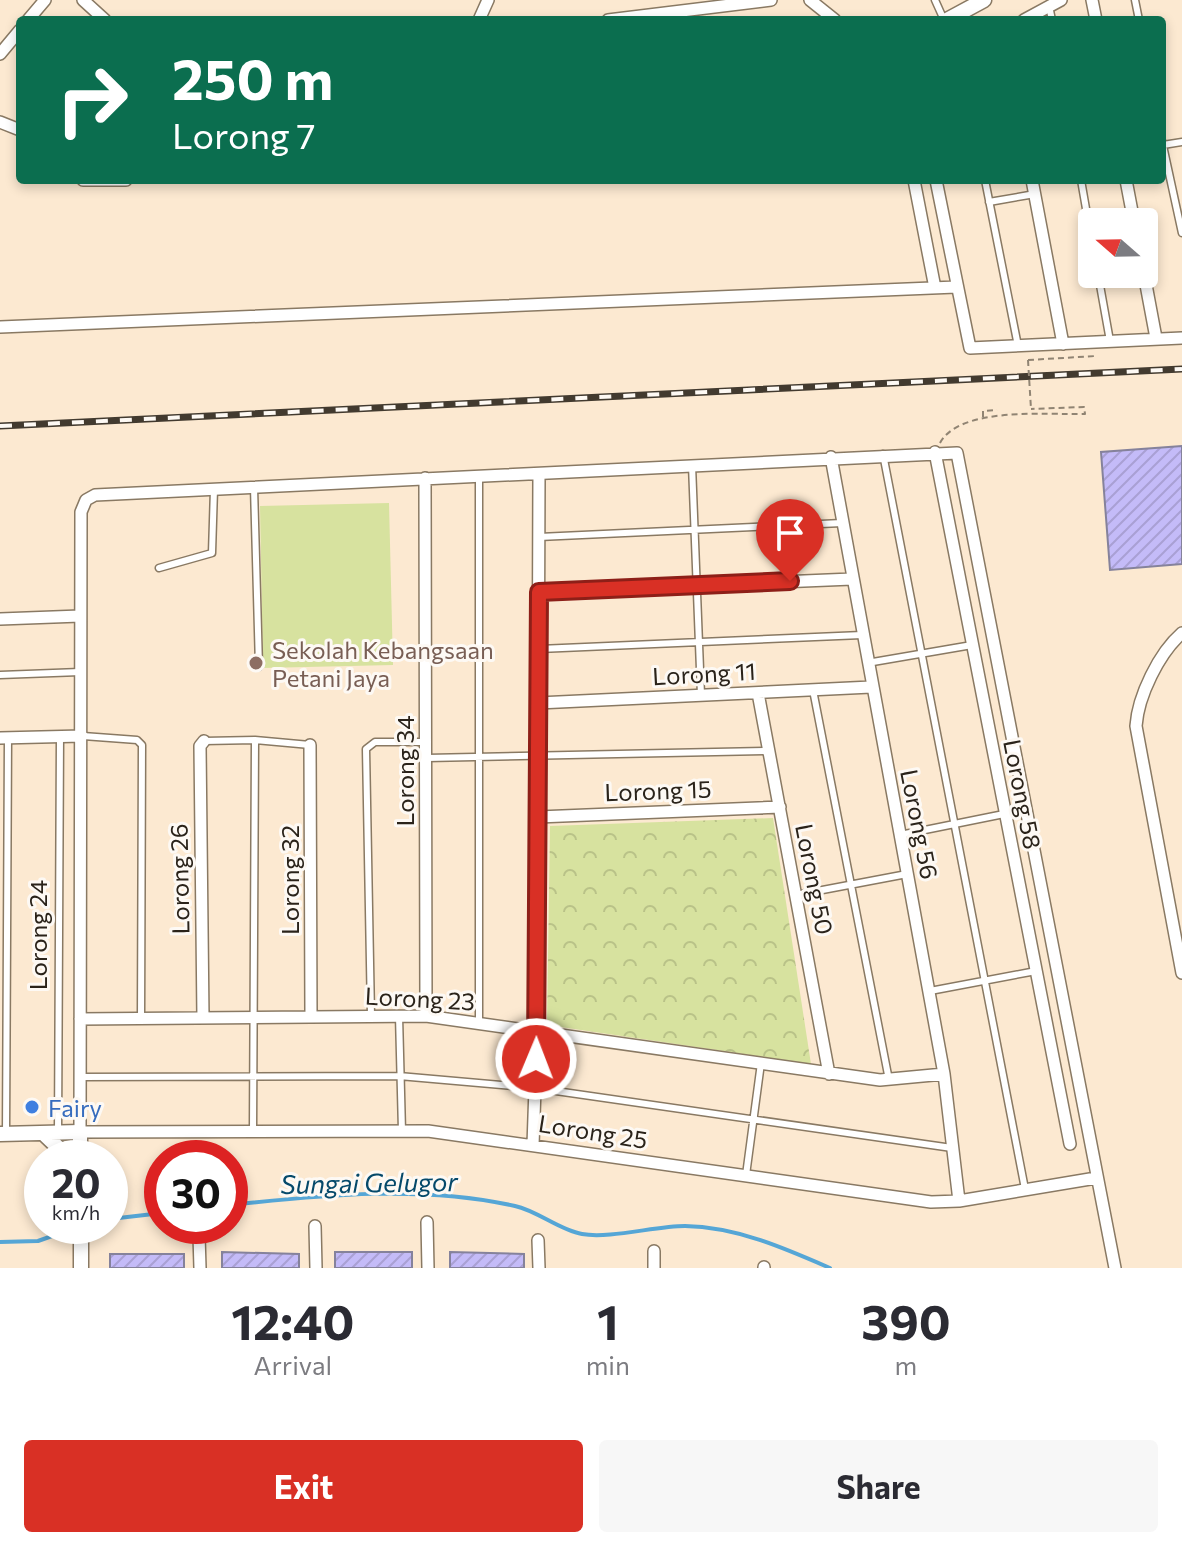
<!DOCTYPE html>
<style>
:root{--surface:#fff;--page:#f7f7f7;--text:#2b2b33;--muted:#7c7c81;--accent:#d93025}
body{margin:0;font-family:Commissioner,sans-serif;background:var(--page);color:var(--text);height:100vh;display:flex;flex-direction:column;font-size:30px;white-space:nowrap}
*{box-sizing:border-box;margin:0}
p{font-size:26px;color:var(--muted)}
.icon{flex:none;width:44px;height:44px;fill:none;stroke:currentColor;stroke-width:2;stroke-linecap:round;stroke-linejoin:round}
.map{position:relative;height:1268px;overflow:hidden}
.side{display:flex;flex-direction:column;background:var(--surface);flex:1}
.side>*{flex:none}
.hud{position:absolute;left:16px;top:16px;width:1150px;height:168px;border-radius:8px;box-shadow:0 4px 12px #0003;background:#0b6e4f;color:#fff;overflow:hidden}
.needle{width:52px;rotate:290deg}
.controls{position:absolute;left:1078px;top:208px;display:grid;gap:16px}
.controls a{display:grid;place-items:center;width:80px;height:80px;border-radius:8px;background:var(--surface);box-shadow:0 4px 12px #0003;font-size:40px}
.speed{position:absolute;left:24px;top:1140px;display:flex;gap:16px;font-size:40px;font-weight:700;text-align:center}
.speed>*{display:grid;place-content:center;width:104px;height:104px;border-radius:50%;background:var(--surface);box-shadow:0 4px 12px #0003;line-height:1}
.speed small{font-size:20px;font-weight:400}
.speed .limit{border:12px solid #d22;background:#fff;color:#111}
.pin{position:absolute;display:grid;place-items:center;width:68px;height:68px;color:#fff;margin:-82px -34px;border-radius:50% 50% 50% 0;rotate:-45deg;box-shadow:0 0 8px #0007}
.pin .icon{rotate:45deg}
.me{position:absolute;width:88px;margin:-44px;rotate:1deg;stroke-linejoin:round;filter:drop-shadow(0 0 6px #0008)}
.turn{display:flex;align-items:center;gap:28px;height:168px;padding:0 24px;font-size:36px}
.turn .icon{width:104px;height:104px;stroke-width:2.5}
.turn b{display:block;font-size:56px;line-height:68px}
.eta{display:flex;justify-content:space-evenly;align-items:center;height:136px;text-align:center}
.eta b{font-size:48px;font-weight:700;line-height:56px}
.action{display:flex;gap:16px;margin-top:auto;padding:16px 24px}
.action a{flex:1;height:92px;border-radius:8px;background:var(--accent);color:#fff;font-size:32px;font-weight:700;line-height:92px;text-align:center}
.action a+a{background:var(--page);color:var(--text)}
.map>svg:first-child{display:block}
.park{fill:url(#park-crowns)}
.pitch{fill:#d7e29f}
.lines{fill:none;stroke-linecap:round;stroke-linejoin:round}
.stream{stroke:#55a6d6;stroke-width:4}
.building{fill:url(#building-hatch);stroke:#85829b;stroke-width:2}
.service-casing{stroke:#897963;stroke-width:9}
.minor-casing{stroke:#897963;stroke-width:14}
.tertiary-casing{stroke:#897963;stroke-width:17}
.path{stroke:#908473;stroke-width:2;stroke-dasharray:6 4;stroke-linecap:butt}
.service{stroke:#fff;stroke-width:6}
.minor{stroke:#fff;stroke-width:11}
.tertiary{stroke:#fff;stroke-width:14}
.rail-casing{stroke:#423a2f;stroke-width:7}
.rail{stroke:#fdf9f4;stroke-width:4;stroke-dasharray:12;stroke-linecap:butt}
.path-bridge{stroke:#908473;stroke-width:2;stroke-dasharray:6 4;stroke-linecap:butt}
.route-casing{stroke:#8d1f18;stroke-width:20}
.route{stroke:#d93025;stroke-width:14}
.education-dot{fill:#8d6e63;stroke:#fdf9f4;stroke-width:3}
.shop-dot{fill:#3f7fe0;stroke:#fdf9f4;stroke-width:3}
.labels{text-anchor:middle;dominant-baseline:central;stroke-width:6;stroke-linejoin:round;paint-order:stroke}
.education-label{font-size:24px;fill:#785e54;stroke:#fdf9f4;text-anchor:start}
.street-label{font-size:24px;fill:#2a231a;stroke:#fdf9f4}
.shop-label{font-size:24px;fill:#366cbe;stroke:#fdf9f4;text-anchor:start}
.water-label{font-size:26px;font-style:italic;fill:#05496a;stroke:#fdf9f4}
</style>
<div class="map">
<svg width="1182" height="1268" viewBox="0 0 1182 1268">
<defs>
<pattern id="park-crowns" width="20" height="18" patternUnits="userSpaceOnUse" patternTransform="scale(2)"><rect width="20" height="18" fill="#d7e29f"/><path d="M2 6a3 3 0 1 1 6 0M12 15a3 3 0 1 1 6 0" fill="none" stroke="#b9c288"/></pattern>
<pattern id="building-hatch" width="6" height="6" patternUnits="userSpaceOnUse" patternTransform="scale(2)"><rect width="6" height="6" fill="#c4bbf8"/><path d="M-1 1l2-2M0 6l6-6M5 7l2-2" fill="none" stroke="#a9a0d4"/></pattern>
</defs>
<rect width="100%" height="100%" fill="#fce9d1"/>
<path class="park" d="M773,818L811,1064L547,1025L550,826Z"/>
<path class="pitch" d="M389,503L393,665L263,668L260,506Z"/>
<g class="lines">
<path class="stream" d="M230,1205C323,1195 423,1185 515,1206C538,1211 559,1230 582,1234C609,1239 656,1226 685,1226C737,1227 784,1248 830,1268
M110,1219L162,1213
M0,1242L38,1241L69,1230"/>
</g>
<path class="building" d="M1182,446V564L1110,570L1101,452Z
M222,1252L299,1254V1268H222Z
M335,1252H412V1268H335Z
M450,1252L524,1254V1268H450Z
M110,1254H184V1268H110Z"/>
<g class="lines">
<g class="service-casing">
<path id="service" d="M935,0L944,20
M1135,0L1139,20
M1049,6L1052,20
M1162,141L1182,233
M1163,145L1182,142
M985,180L1018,346
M1081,180L1092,243
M989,202L1035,194
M1098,274L1110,341
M883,454L1025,1189
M692,465L701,695
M254,487L259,667
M539,537L842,523
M159,568L212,553L214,489
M539,649L862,635
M867,663L972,645
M0,675L80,672
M813,690L889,1080
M83,736L137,740L142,745L141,1019
M204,741L255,740L310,745
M427,758L769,751
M900,835L1004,814
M796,895L907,874
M930,991L1036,971
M371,1016L366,749L375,742H426
M399,1016L402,1131
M479,1022V477
M80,1077L399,1076L535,1088L952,1148
M253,1131L255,740
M58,1133L60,737
M6,1134L8,738
M746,1175L761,1063"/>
</g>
<g class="minor-casing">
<path id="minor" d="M83,0L105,20
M810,0L835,20
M1092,0L1096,20
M28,20L45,0
M479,20L488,0
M608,20L771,0
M1024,20L1061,0
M0,54L20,30
M0,122L20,130
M83,180H126
M914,180L935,288
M936,180L970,348L1182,338
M1032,180L1063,344
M1126,180L1134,222
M1144,274L1156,338
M0,327L956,287
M935,452L1070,1144
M831,457L944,1074L959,1201
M425,478L426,1016
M539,592L852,579
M0,619L80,616
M1182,633C1159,653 1138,696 1136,726L1182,973
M758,693L829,1074
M538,703L871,687
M0,738L82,736
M310,745L311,1016
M538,817L780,807
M203,1018L200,746L204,741
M80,1019L426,1016L880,1080L944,1074
M533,1145L537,1031L539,474
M1096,1178L959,1201L931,1202L428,1131L80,1132L81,512L86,500L95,495L957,453L1115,1268
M427,1222L428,1268
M315,1226L316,1268
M199,1235L200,1268
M538,1240L539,1268
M764,1267V1268
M654,1268V1251"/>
</g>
<g class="tertiary-casing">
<path id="tertiary" d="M947,20L984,0
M0,1134L80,1132V1158
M44,1134L69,1158
M81,1226V1268"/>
</g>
<path class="path" d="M1028,360L1096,356
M983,417V411L997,410
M940,443C960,406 1047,415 1085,414L1084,407L1031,409"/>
<use href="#service" class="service"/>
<use href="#minor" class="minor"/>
<use href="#tertiary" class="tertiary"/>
<g class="rail-casing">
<path id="rail" d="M0,426L1182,369"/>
</g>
<use href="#rail" class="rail"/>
<path class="path-bridge" d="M1028,360L1031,409"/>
</g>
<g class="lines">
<g class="route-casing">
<path id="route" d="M536,1059L539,592L790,581"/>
</g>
<use href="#route" class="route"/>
</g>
<circle class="education-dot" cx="256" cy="663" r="8"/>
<circle class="shop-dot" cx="32" cy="1107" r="8"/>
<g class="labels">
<g class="education-label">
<text x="272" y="649">Sekolah Kebangsaan<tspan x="272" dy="28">Petani Jaya</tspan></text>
</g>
<g class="street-label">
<text transform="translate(704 673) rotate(-3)">Lorong 11</text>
<text transform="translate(404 771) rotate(-90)">Lorong 34</text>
<text transform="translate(658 790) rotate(-2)">Lorong 15</text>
<text transform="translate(1023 794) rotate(79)">Lorong 58</text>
<text transform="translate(920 824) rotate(79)">Lorong 56</text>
<text transform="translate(179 879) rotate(-91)">Lorong 26</text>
<text transform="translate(815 879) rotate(79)">Lorong 50</text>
<text transform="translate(289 880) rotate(-90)">Lorong 32</text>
<text transform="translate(37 935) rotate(-90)">Lorong 24</text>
<text transform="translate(420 998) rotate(3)">Lorong 23</text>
<text transform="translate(593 1131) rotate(9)">Lorong 25</text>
</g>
<g class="shop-label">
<text x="48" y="1107">Fairy</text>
</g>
<g class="water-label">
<text transform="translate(369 1182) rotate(-1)">Sungai Gelugor</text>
</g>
</g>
</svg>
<div class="controls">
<a><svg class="needle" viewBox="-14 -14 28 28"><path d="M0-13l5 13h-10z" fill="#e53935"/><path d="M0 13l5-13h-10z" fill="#7c7c81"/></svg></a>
</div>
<div class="speed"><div>20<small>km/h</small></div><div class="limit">30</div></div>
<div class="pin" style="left:790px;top:581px;background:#d93025"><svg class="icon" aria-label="arrive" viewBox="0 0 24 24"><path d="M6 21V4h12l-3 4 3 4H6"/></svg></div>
<svg class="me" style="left:536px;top:1059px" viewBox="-20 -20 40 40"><circle r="17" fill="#d93025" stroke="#fff" stroke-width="3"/><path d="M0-11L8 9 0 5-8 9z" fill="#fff"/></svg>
<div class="hud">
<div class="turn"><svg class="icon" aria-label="right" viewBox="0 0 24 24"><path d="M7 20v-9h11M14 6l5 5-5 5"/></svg><div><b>250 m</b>Lorong 7</div></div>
</div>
</div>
<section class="side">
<div class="eta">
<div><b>12:40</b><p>Arrival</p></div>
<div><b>1</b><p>min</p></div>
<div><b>390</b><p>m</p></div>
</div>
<div class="action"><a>Exit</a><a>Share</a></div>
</section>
